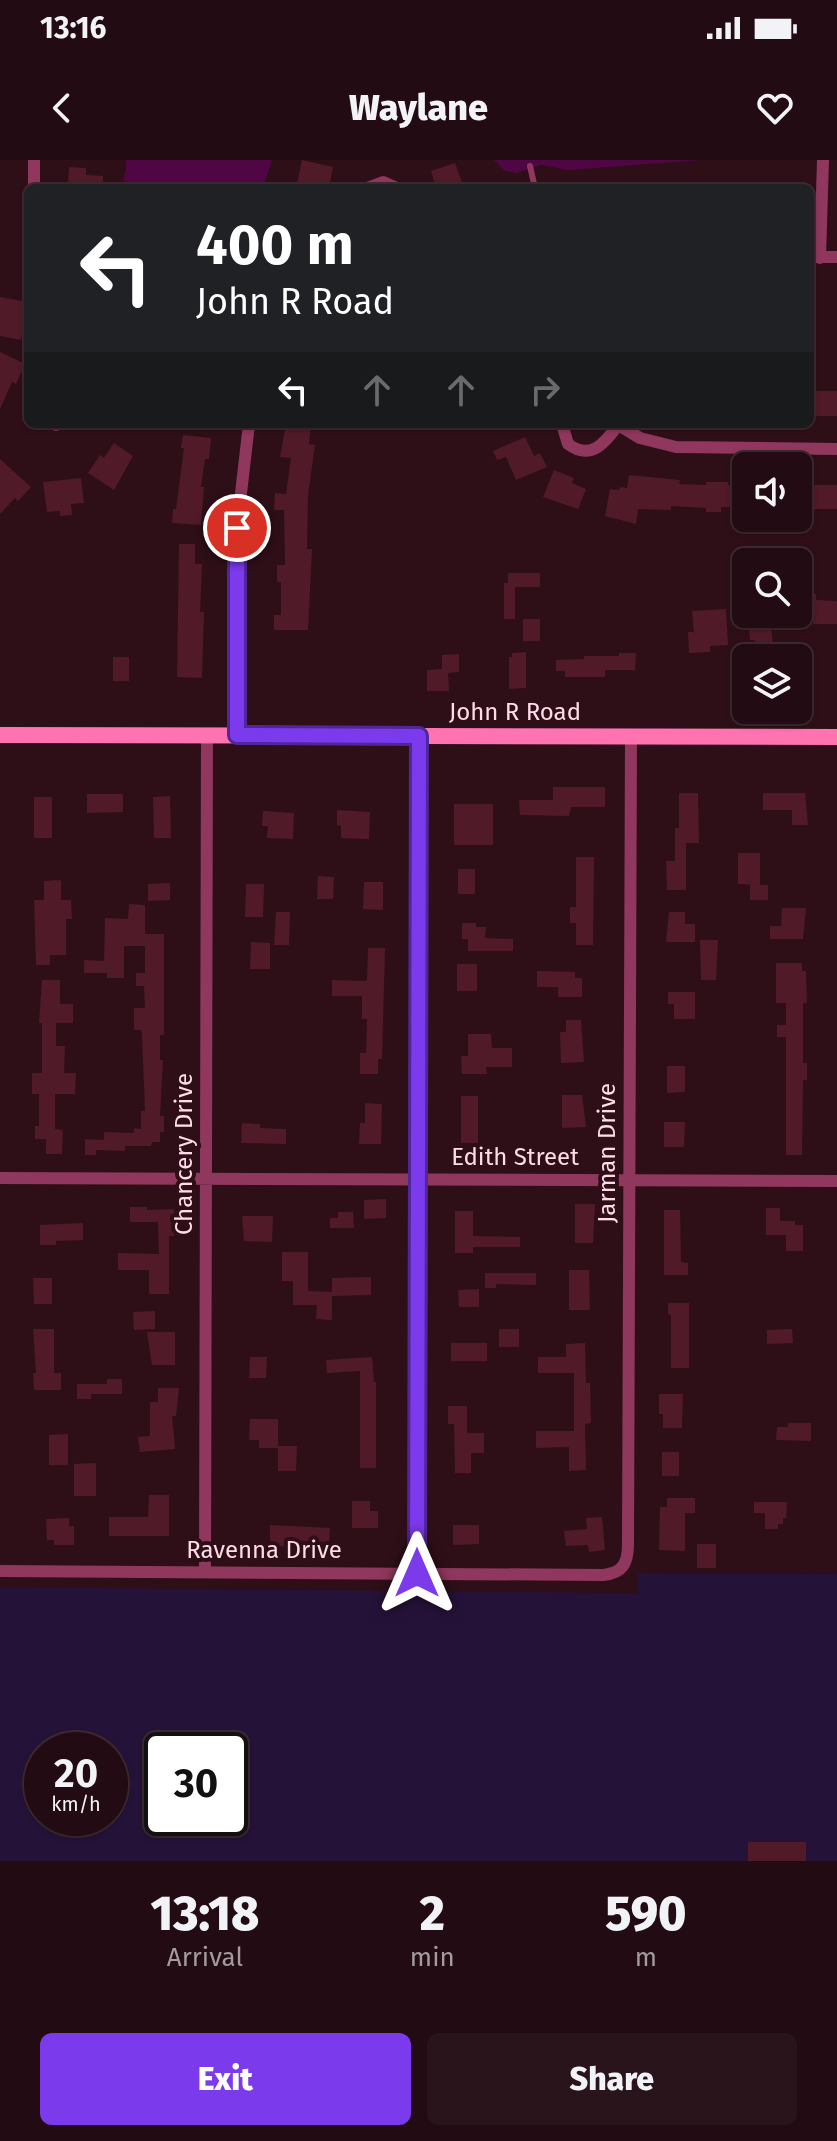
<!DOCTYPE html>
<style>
:root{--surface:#220b12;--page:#2a141b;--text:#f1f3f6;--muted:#a29b9f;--line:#3f2b32;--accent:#7c3aed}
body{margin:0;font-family:"Fira Sans",sans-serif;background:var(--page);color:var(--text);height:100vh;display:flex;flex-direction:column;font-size:30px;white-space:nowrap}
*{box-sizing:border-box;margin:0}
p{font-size:26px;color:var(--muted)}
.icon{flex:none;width:44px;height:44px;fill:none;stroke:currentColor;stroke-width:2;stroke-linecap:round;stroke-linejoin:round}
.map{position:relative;height:1701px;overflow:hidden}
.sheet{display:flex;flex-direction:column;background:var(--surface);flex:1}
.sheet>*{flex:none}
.banner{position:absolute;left:24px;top:24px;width:790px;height:244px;border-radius:12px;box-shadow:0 2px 6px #0004,0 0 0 2px var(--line);background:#202124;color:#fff;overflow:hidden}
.buttons{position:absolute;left:732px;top:292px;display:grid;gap:16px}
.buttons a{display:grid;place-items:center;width:80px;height:80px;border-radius:12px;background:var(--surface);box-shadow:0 2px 6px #0004,0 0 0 2px var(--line);font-size:40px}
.speed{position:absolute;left:24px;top:1572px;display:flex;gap:16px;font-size:40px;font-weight:700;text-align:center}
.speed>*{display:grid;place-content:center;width:104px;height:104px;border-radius:50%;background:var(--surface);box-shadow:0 2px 6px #0004,0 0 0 2px var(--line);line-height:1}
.speed small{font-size:20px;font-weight:400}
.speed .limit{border:4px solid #111;border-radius:12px;background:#fff;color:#111}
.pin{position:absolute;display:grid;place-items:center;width:68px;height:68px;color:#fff;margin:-34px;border:4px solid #fff;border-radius:50%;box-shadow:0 2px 8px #0007}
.me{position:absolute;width:88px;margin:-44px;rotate:0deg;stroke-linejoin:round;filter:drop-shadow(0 0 6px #0008)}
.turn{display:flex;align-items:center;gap:28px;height:168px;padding:0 40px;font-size:36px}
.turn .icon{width:104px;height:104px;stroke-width:2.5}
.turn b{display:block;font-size:56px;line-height:68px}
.lanes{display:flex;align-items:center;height:76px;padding:0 40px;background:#0003;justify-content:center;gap:40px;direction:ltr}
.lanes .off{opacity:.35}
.eta{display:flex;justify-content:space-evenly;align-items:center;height:136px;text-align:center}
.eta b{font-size:48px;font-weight:800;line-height:56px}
.primary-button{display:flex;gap:16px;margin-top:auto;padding:16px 40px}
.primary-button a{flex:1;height:92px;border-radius:12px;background:var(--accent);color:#fff;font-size:32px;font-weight:800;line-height:92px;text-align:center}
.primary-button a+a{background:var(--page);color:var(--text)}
.status{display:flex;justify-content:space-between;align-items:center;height:56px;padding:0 40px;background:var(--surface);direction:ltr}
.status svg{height:22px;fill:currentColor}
header{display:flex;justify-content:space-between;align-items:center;height:104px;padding:0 40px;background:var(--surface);font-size:36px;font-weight:800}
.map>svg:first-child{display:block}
.green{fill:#251238;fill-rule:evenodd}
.water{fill:#500644}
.building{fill:#501a28}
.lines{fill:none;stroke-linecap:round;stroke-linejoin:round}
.lane{stroke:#90375d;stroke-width:6}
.street{stroke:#90375d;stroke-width:12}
.secondary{stroke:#ff73b1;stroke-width:16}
.route-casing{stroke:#51269a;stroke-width:20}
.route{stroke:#7c3aed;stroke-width:14}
.labels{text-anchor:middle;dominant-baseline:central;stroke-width:8;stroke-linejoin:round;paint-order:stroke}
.street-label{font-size:24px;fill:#ffdce8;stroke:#2e0f18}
</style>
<div class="status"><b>13:16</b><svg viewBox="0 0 49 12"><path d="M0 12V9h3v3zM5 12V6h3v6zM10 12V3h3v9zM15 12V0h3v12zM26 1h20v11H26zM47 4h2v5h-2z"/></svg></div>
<header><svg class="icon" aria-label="back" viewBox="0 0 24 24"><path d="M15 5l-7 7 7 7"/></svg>Waylane<svg class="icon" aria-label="heart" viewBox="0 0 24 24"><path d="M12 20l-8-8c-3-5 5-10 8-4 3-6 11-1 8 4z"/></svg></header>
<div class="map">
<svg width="837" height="1701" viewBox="0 0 837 1701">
<rect width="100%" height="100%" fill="#2e0f18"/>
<path class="green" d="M638,1413L837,1414V1701H0V1427L637,1433ZM42,1590H110V1658H42ZM162,1590H230V1658H162Z"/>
<path class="water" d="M126,0H272L263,28H124C122,18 127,11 126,0Z
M494,0H701L568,10L541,5L516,13L505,11Z"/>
<path class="building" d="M302,0L333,7L329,28H296Z
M455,3L464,28H436L431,11Z
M69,7L86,8V15L103,16V28H79V25L68,24Z
M0,137L28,142V159H25L21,180L0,176Z
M0,192L25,204L16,224L12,222L0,249Z
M812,231H837V256H810Z
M286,264H311L309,284L315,285L308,335L307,389H312L308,470H274V455H281V422H277V405H285L284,350H274L275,333L286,334L291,298L280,297Z
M183,275L211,278L209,299H205L201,327H204L201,365L172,363L173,349H176L184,288H181Z
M525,277L534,296L540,293L547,307L516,320L506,297L497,300L493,291Z
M114,283L133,296L114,330L88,313L100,295L104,298Z
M0,299L31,327L18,341L15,338L0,354Z
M554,310L574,318L572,323L586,329L578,349L543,337Z
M629,315L680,320L679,324L706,325V322H728V325H742V347H721V352H706V348L671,346V350L638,349L636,364L605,356L610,329L619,330L620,327L627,328Z
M81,318L84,343L71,344L72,355L60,356V351L47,352L43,322Z
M803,325H837V349H803Z
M179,384H195V404H202L200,452H204L202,518L177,517Z
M508,413H540V427H515V459H504V423H508Z
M801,434H816V440L837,441V464H813V456H801Z
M726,449L728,485L710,486V492L689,493L688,472H694L692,451Z
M748,454H770L774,498H756L755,480H750Z
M523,459H540V481H523Z
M526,492V528L509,529V497H512V493Z
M619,493H636L635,510H605V517H565V511H556V500L584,499V496H619Z
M459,494V512L448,513L449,531H427V510L442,509V495Z
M113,497H129V521H113Z
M553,627H605V647H571L569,656L520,655L519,640H553Z
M679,633H698L699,683H686V730H667L666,701H675V668H679Z
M763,633H805L808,665H792V650H763Z
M87,634H123V652L87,653Z
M170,636L171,678H154L153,637Z
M34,637H52V678H34Z
M454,644H493V685H454Z
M337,650L370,652L369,679L341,678V666L337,665Z
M263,651L294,653L293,679L267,678L268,666H262Z
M738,693H760V725H768V740H750V725H758L738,724Z
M576,697H594L593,785H576V763H570V747H576Z
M458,709H475V734H458Z
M318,716L334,717L333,739H317Z
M61,720V740H71L72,759H66V795H50V805H36L34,740H44V721Z
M364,722H383V750L363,749Z
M170,723V740L148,741V724Z
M246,724H264L263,757H245Z
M129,744L145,745V774H164V875H160V900H163L160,956H164V972H160V982H152L151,986H125V991L96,990V995H85V979L104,980V972L134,973V968L141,969V951H145L142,874L141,870H134V848H145L144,826H136V813H145V786H124V818H107V813H84V800L104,801L105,758L128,759Z
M782,748H806L803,779H770V766H781Z
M276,752H290L289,785H274Z
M669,752H685V764H695V782H666Z
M462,763H476V767H486L485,778L513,779V791H468V779H462Z
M700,780H718L716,820H701Z
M251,782L270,783V809H250Z
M368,788H385L382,899H378V914H360V893H366L367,859H362V836H332V820L367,821Z
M776,803H802V811H806L807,843H803V903H807V920H803L802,995H786V877H777V865H786V843H776Z
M457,804H477V831H457Z
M537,811L575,812V818H582V837H558V827H537Z
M42,820H60V844H73V863H56V886H65L64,913H76L75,934H55V969L63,970L62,994H46V979H35V966H39V934H32V913H42V863H39Z
M668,832H695V859H674V844H668Z
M566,860H581L584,902L561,903L560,872H566Z
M468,874H491L492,888H512V907H486L487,914H462L461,896H468Z
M667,906H685V932L667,933Z
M562,935H582L586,967L562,968Z
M461,936H478V983H461Z
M365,943L382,944L381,984H359L360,963H365Z
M664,962H685L684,987H664Z
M242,963L260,964V968L286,969V984L241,983Z
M386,1039V1058L364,1059V1040Z
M575,1044H595L593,1083H575Z
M130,1047H147V1050L174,1049V1076H169V1134H149V1110H118V1093L159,1094L158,1062H130Z
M766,1048H780V1061H795V1065H803V1091H786V1075H766Z
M664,1050H680L681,1102L688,1103V1115H664Z
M455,1051H473V1076L520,1077V1087H473V1093H455Z
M338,1052H353L354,1068H330V1058H338Z
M242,1056H273L272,1082L244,1081Z
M83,1063V1080L56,1081V1085H40V1065Z
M282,1092H308V1131L332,1132V1118L371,1117V1135L332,1136V1132V1160L316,1159L317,1145H293V1121H282Z
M569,1110H589L590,1150H569Z
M485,1113H536V1125L496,1124V1128H485Z
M33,1118H52V1144H34Z
M479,1129V1147H459L458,1130Z
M668,1143H689V1208H671V1155L668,1154Z
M155,1151V1169L134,1170L133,1152Z
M33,1169H54V1213H61V1230H34L33,1213H36Z
M499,1169H519V1187H499Z
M792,1169L793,1183L767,1184V1170Z
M147,1172H175V1205H152Z
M451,1183H487V1201H451Z
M585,1183L586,1223H590L591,1263L585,1264L586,1310L569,1311V1287L536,1288V1271H574V1213H538V1197H566V1184Z
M250,1197H267L266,1218H249Z
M372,1197L374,1222H376V1308H360V1211L327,1213L326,1200Z
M107,1219H122V1234H91V1239H77V1224H107Z
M158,1228H179L176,1256H172L175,1289L140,1292L138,1277L150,1276V1242H158Z
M659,1234H683L682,1268H663V1254H659Z
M448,1246H467V1273H484V1293H471V1313H455L454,1264H448Z
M250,1259H278V1286H297L296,1311H278V1288H259V1280H249Z
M788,1263H811V1281L776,1280L777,1267H788Z
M68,1274V1305H49V1275Z
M662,1292H679V1316H662Z
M96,1303V1336H74V1304Z
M149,1335H169V1376H109V1357H148Z
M667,1338H695V1353H685V1391L659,1390L660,1347H667Z
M352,1341H370V1351H378V1368H352Z
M754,1342H787L786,1358H783V1364H778V1369H765V1353H754Z
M602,1357L605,1390L589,1392L588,1385L566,1386L564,1371L587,1369L586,1358Z
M69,1358V1366H74V1385H54V1380H47L46,1359Z
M270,1365L330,1368L329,1384L291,1381V1386H270Z
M453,1365H479V1384L453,1385Z
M697,1384H716V1408H697Z
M748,1682H806V1701H748Z"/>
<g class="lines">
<path class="lane" d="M530,6L535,28"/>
<path class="street" d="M34,0V28
M367,28L383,22L397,28
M810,97H837
M820,98L823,0
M562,264L568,284C591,301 605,283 618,265
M617,264L640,278L676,287L837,289
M56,265V264
M237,575V368L249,264
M0,1018L837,1021
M0,1411L603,1415C623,1413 628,1403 628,1384L631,577
M205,1412L207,575
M417,1413L419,576"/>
<path class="secondary" d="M0,575L837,577"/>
</g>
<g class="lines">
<g class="route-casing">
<path id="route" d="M237,368V575L419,576L417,1413"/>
</g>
<use href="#route" class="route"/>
</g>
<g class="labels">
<g class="street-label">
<text x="515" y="552">John R Road</text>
<text transform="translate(607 993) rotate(-90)">Jarman Drive</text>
<text transform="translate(184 994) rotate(-90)">Chancery Drive</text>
<text x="515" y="997">Edith Street</text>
<text x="264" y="1390">Ravenna Drive</text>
</g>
</g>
</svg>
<div class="buttons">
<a><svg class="icon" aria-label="sound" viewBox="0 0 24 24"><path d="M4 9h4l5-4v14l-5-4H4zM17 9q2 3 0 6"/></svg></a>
<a><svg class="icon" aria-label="search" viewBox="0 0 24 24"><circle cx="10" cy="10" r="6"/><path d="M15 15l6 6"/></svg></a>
<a><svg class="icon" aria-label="layers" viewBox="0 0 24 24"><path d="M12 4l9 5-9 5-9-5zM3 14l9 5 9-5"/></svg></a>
</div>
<div class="speed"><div>20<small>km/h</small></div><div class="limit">30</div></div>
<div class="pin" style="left:237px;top:368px;background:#d93025"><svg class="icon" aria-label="arrive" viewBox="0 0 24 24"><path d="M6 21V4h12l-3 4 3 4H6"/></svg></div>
<svg class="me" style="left:417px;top:1413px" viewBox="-20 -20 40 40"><path d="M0-17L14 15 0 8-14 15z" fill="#7c3aed" stroke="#fff" stroke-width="4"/></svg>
<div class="banner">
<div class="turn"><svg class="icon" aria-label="left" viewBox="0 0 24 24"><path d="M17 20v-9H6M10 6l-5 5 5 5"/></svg><div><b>400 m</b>John R Road</div></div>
<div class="lanes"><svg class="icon" aria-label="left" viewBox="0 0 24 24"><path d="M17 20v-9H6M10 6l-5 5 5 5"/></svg><svg class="icon off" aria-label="ahead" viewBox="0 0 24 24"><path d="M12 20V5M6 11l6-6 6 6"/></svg><svg class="icon off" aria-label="ahead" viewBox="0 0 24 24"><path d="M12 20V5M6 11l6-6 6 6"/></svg><svg class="icon off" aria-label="right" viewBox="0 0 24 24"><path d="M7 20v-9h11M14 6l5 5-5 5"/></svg></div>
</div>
</div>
<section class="sheet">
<div class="eta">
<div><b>13:18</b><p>Arrival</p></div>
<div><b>2</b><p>min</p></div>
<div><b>590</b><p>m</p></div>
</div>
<div class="primary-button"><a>Exit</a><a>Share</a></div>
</section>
